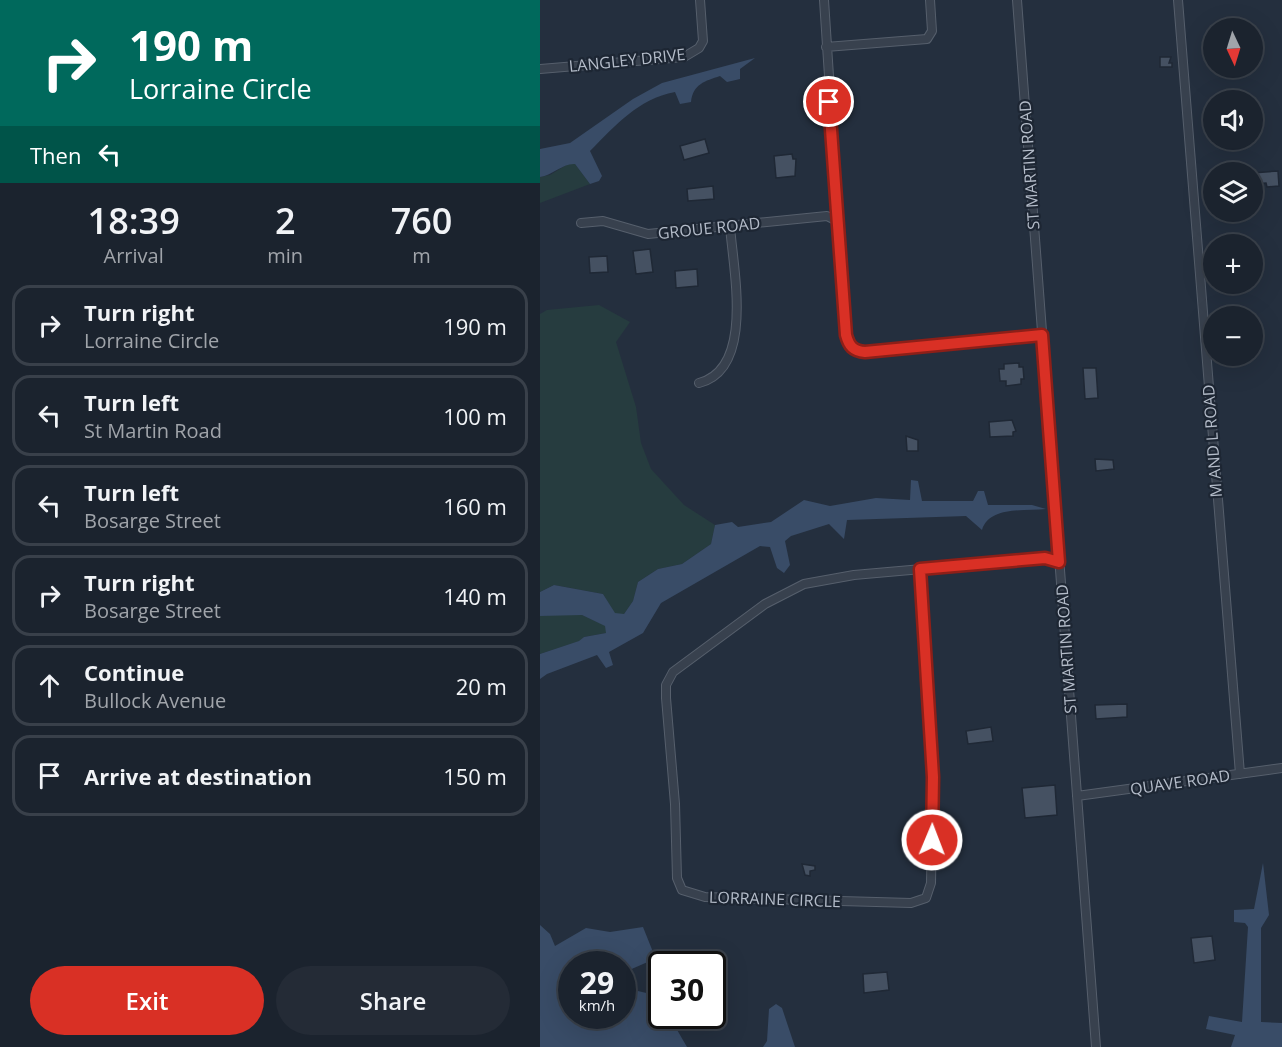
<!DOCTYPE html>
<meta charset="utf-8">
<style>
:root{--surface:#1b232e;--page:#242b36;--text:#f1f3f6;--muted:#a0a4aa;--line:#39404a;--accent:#d93025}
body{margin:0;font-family:"Open Sans",sans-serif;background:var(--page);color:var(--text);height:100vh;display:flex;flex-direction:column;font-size:22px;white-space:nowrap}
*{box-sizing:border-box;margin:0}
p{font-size:20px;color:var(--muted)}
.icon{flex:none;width:33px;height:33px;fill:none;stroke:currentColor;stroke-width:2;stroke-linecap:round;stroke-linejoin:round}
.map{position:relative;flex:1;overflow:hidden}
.panel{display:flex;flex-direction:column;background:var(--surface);width:540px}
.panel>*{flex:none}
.guide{background:#00695c;color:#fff;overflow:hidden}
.needle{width:39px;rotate:176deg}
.tools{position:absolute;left:663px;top:18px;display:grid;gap:12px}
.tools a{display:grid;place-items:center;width:60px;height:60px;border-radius:50%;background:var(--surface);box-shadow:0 6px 24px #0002,0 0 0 2px var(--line);font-size:30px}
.speed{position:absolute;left:18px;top:951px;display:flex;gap:12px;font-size:30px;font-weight:700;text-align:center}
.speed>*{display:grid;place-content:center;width:78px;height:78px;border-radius:50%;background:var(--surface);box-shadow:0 6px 24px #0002,0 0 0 2px var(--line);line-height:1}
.speed small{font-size:15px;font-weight:400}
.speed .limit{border:3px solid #111;border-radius:9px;background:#fff;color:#111}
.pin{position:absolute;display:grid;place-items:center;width:51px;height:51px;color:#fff;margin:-26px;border:3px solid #fff;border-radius:50%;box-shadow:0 2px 6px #0007}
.me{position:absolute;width:66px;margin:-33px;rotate:1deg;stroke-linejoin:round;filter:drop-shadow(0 0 4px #0008)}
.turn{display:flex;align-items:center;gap:21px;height:126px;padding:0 30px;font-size:27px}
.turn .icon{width:78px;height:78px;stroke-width:2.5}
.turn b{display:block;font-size:42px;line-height:51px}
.then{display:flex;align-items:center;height:57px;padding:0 30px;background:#0003;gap:12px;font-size:22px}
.eta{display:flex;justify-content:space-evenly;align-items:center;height:102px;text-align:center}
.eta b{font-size:36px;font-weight:600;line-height:42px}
.action{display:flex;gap:12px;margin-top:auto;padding:12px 30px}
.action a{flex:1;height:69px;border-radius:36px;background:var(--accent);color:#fff;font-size:24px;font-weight:600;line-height:69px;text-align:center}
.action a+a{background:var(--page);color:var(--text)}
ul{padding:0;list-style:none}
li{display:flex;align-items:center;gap:18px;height:81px;margin:0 12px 9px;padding:0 18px;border:3px solid var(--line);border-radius:18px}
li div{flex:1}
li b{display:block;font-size:22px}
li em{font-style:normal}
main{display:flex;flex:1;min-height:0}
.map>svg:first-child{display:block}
.green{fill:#263c3f}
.water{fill:#394c67}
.building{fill:#455162;stroke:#1f2835;stroke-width:1.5}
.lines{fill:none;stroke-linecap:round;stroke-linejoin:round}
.minor-casing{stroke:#565f6c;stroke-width:10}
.minor{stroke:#38414e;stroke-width:8}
.route-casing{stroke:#8d1f18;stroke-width:15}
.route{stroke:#d93025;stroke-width:10}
.labels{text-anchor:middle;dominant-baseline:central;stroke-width:4.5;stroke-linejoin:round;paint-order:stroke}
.street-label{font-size:16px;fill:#b4bcc9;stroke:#1d2633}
</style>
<main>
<section class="panel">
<div class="guide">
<div class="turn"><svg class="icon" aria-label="right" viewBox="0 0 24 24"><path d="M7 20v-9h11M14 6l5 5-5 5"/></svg><div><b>190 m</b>Lorraine Circle</div></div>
<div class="then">Then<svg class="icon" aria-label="left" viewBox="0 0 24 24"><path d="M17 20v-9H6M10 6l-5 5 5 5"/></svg></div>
</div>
<div class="eta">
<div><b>18:39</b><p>Arrival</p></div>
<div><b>2</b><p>min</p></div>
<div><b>760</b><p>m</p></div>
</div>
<ul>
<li><svg class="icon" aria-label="right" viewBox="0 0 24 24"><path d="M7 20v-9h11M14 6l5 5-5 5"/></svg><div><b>Turn right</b><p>Lorraine Circle</p></div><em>190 m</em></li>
<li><svg class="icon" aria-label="left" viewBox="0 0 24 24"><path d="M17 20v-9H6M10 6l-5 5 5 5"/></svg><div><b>Turn left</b><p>St Martin Road</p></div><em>100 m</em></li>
<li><svg class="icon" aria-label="left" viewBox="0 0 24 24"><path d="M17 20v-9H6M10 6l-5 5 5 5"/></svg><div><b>Turn left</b><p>Bosarge Street</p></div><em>160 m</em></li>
<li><svg class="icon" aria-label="right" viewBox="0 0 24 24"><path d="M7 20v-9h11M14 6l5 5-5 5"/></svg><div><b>Turn right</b><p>Bosarge Street</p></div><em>140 m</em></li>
<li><svg class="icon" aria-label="ahead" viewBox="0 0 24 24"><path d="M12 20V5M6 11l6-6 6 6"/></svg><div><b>Continue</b><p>Bullock Avenue</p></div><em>20 m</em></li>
<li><svg class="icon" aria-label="arrive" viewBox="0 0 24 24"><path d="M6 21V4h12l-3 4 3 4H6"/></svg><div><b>Arrive at destination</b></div><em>150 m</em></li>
</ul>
<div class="action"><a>Exit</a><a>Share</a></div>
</section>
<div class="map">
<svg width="742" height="1047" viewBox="0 0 742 1047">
<rect width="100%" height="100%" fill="#242f3e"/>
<path class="green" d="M28,164H35L50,184L0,203V177L10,175Z
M59,305L90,322L76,342L96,407L101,443L111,469L144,505L175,525L171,544L142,564L118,569L98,582L93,601L84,614H75L63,594L14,585L0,592V314L7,310Z
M25,614L42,615L66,626V633L44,637L40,641L0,654V616Z"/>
<path class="water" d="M215,58L200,69V79L187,82L180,76C165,81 153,84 151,102L140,104L135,92C98,99 76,125 50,151L62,176L59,181L50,184L35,164C23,163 13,175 0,177V149L30,143L93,99L122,83Z
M371,480L378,481L382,501H433L438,491H444L448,505H492L506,509C485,511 449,506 442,530L426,516L307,520L304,539L289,524L251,536L245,541L250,565L244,573L237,568L230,547L220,546L121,603L103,633L69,652L73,665L66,668L57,655L7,674L0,679V654L39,641L44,637L66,633L65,626L42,615L0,616V592L14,585L63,594L75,613L84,614L93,601L98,582L118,569L142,564L171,544L175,525L192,522L198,527L231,522L264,500L290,506L336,498L370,500Z
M723,863L729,915L721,928V1022L742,1023V1047H691L695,1035L666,1029L669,1016L702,1022L708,927L705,923L694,922V910L714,909Z
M0,925L10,934L15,946L46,928L70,932L103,927L113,952L110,961L87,971L83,976L82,964H32V1016H82L83,985L85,988L115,995L121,1004L122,1016H129L147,1047H0Z
M236,1004L242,1008L255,1047H223L227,1041L229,1009Z"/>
<path class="building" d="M620,57H631L629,63H632V67H620Z
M165,139L169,153L144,160L140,146Z
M252,154L253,159H256L255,176L236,178L234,156Z
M738,171L739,186L727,187L726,183L713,184L712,173Z
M173,186L174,199L148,201L147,189Z
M110,249L113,272L96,274L93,251Z
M67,256L68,272L50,273L49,257Z
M157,269L158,286L136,288L135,271Z
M479,363V367H483L484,379H481V384L466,386V381H460L459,369H464V364Z
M543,368H556L558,398L545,399Z
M472,420L476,431L473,432V436L450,437L449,422Z
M366,436L378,440V451H367Z
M555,459L573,460L574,469L556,471Z
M587,704V717L556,719L555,705Z
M451,727L453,741L428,744L426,731Z
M515,785L517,815L485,818L482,788Z
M262,864L275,866V870L270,871V876L265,875Z
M672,936L675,960L654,963L651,938Z
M347,972L349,990L324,993L323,974Z"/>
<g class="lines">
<g class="minor-casing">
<path id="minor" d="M284,0L306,335L309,344L325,352L502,335
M477,0L556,1047
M638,0L700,774
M286,47L387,39L392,31L390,0
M0,69L144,57L159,48L163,41L160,0
M41,223L63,221L108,234L287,216L299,222
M159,383C215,369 193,269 190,226
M379,569L393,777L391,883L386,898L371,903L165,897L142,890L137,878L135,804L126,698V685L133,672L225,604L264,584L314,575L505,558L519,563
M537,796L742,768"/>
</g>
<use href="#minor" class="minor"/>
</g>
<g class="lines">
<g class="route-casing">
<path id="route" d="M289,102L306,335C309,346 313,351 325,352L502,335L519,562L505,558L380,569L393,777L392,840"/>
</g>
<use href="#route" class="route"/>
</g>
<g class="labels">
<g class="street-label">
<text transform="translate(87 60) rotate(-6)">LANGLEY DRIVE</text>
<text transform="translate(489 165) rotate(-94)">ST MARTIN ROAD</text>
<text transform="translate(169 228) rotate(-6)">GROUE ROAD</text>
<text transform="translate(672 441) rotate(-94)">M AND L ROAD</text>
<text transform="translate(526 649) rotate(-94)">ST MARTIN ROAD</text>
<text transform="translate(640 782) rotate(-8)">QUAVE ROAD</text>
<text transform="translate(235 899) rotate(2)">LORRAINE CIRCLE</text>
</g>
</g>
</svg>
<div class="tools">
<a><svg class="needle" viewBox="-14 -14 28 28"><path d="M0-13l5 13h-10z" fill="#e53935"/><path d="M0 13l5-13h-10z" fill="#a0a4aa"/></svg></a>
<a><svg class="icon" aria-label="sound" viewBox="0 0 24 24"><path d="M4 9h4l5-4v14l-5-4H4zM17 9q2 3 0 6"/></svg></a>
<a><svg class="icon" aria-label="layers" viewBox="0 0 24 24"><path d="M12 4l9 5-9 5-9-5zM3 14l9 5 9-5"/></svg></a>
<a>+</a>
<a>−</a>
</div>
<div class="speed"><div>29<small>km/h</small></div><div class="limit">30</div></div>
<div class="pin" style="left:289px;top:102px;background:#d93025"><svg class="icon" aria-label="arrive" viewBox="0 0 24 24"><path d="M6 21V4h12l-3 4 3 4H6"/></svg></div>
<svg class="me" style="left:392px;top:840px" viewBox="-20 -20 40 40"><circle r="17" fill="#d93025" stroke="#fff" stroke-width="3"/><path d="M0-11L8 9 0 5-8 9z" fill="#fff"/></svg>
</div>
</main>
